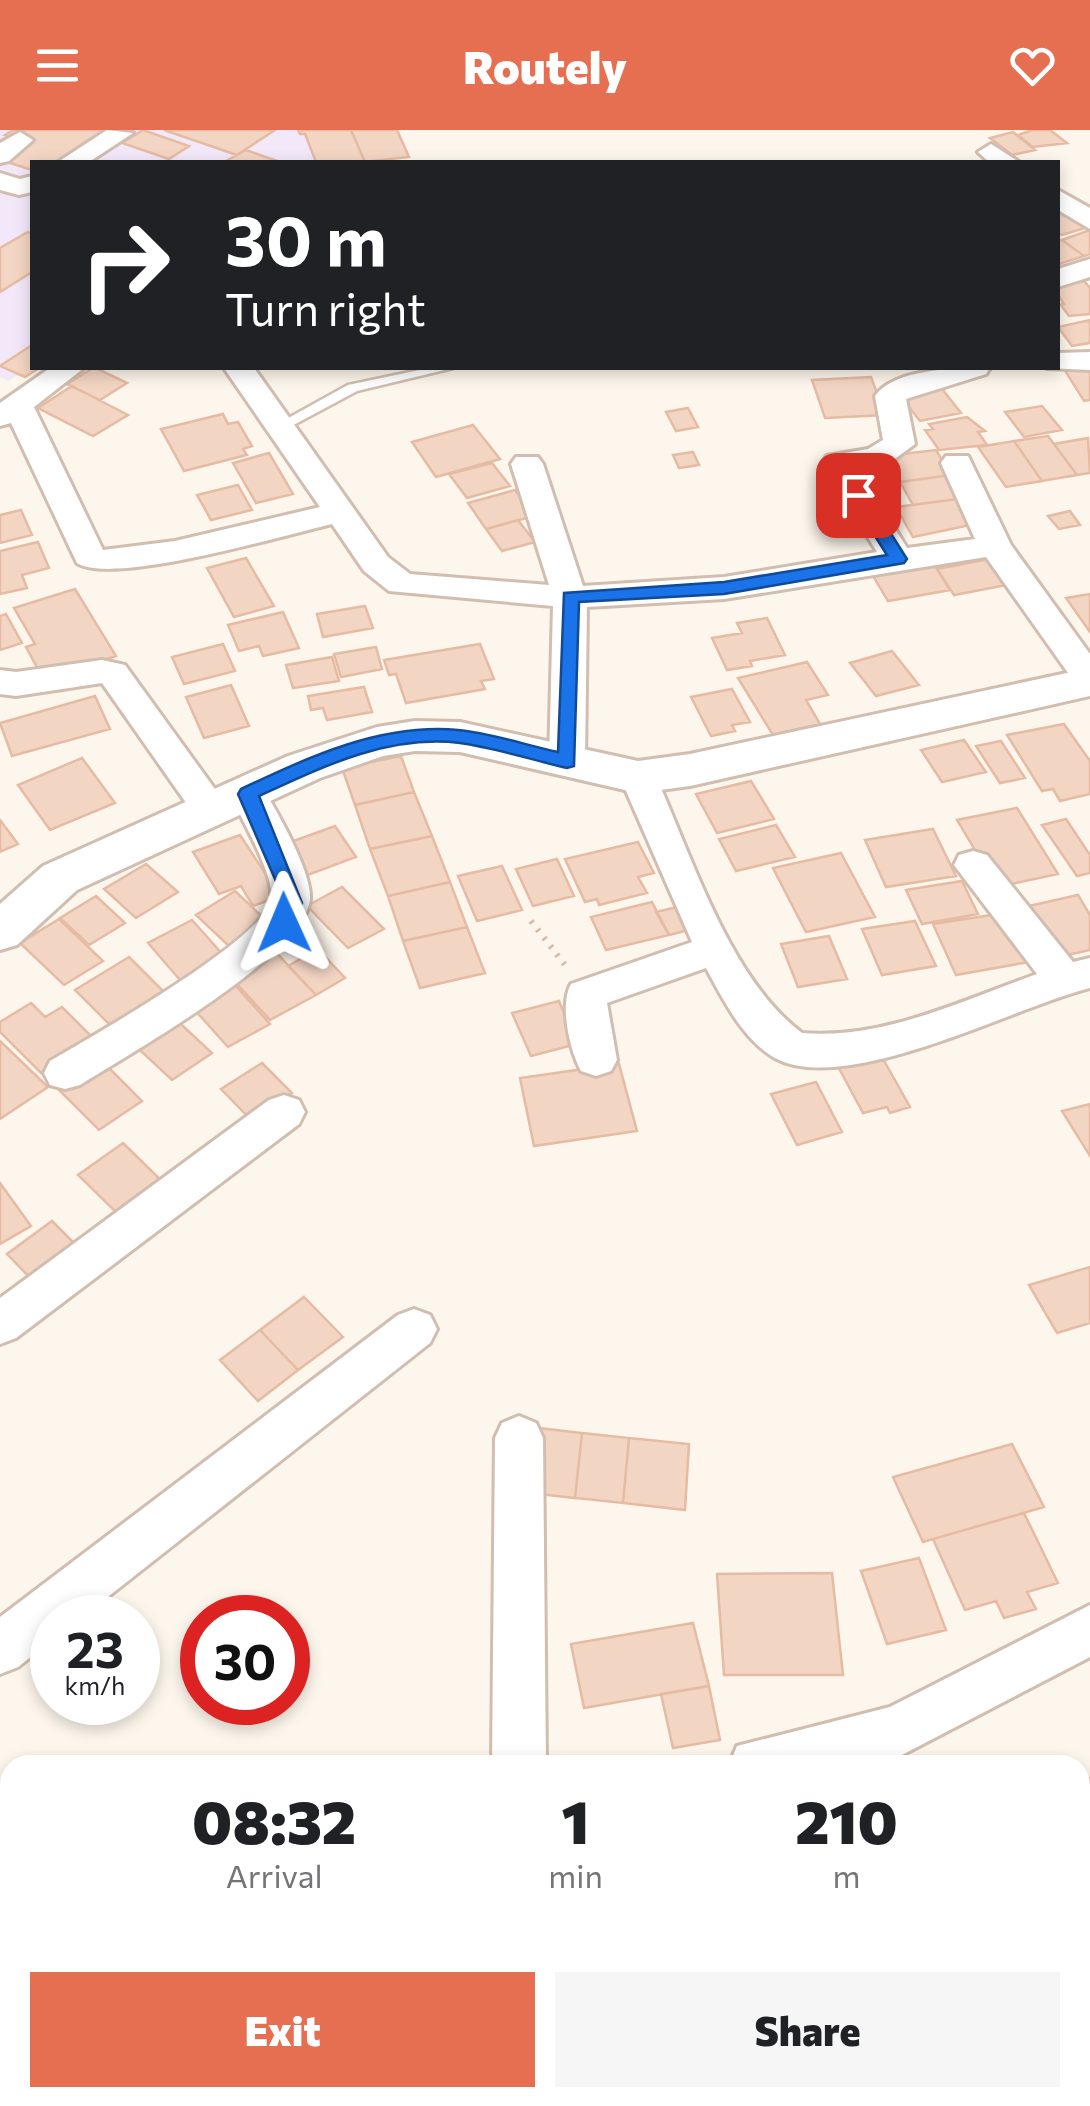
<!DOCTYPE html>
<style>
:root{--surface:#fff;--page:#f6f6f6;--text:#202124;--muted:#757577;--accent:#e76f51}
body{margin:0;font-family:Commissioner,sans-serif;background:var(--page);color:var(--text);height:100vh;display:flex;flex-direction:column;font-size:38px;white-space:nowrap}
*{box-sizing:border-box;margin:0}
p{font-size:32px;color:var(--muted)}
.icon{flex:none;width:55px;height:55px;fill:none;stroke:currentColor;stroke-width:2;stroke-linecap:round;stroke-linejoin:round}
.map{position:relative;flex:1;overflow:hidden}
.sheet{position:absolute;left:0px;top:1625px;width:1090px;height:352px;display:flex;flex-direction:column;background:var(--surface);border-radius:30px 30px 0 0;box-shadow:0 5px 15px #0003}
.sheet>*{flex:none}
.guide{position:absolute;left:30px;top:30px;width:1030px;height:210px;border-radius:0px;box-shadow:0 5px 15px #0003;background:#202124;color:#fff;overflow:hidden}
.speed{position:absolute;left:30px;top:1465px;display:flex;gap:20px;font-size:50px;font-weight:700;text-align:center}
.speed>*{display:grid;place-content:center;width:130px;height:130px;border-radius:50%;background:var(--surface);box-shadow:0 5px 15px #0003;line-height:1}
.speed small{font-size:25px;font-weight:400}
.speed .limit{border:15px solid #d22;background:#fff;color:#111}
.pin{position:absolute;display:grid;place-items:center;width:85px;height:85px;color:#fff;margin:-42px;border-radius:20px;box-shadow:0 5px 15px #0006}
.me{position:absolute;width:110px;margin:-55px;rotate:359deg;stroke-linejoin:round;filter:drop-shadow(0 0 8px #0008)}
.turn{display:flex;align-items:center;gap:35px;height:210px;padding:0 30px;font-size:45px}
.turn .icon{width:130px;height:130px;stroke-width:2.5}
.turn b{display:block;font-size:70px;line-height:85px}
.eta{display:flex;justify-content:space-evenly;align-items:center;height:170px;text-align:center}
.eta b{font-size:60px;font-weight:800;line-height:70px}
.primary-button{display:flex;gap:20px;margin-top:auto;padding:20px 30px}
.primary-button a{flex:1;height:115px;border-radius:0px;background:var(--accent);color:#fff;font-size:40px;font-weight:800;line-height:115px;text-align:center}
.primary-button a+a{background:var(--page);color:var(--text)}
header{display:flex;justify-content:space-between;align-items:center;height:130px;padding:0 30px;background:var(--accent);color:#fff;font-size:45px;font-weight:800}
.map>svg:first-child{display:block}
.education{fill:#f3e8fa}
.building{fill:#f3d5c3;stroke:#e6bba3;stroke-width:2.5}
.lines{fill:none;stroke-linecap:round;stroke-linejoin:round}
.service-casing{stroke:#d1beb0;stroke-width:5}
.minor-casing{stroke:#d1beb0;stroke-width:6}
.tertiary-casing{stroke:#d1beb0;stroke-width:6}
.path{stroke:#d9b8a5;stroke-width:6;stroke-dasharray:2.5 8;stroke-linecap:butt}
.service{fill:#fff;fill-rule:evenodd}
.minor{fill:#fff;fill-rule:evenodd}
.tertiary{fill:#fff;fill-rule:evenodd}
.route{fill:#1a73e8;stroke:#114b97;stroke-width:2.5}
</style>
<header><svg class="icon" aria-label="menu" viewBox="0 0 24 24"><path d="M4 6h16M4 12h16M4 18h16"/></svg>Routely<svg class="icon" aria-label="heart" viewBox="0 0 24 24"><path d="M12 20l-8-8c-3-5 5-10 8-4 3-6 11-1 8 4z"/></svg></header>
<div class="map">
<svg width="1090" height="1976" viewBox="0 0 1090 1976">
<rect width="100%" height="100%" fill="#fdf6ec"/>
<path class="education" d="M0,0H369L382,32H32V236L9,251L0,247Z"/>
<path class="building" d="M13,0H104L56,32H32V40L4,31L31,13L5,5Z
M143,0L189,16L169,29L122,13Z
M164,0H275L237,25Z
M298,0H351L365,32H316L305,4H300Z
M351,0H397L409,27L365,32Z
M1032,0H1050L1067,13L1033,17L1018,5Z
M1013,2L1035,20L1012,25L990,8Z
M246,20L280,32H224Z
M1065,80L1088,97L1062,105L1058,103V83Z
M1090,100V124L1084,126L1062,110Z
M28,102L32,104V142L0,162V118Z
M1062,110L1084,126L1059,134L1058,111Z
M1084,151L1090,158V184L1069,186L1060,174H1064L1058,165V154Z
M1090,190V213L1072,216L1058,197Z
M32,215V238H39L25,247L0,236Z
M1090,236V270L1084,271L1064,239Z
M93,238H96L127,253L100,270L67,254Z
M871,247L885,285L825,288L812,250Z
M939,255L961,283L920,291L898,263Z
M72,256L128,285L93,306L38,278Z
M1042,276L1062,300L1024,307L1005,282Z
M688,278L698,297L676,301L666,282Z
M223,284L228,294L238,292L252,316L243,319L247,325L184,341L161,299Z
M967,287L985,301L978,302L987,315L939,320L925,300L933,299L929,294Z
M473,295L500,329L436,347L412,312Z
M1048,306L1077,345L1042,351L1014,311Z
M1088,308L1090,343L1077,345L1054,314Z
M1014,311L1042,351L1006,357L978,317Z
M936,320L951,345L900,352L885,326Z
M693,322L699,335L679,338L673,325Z
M269,323L293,364L256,373L233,333Z
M492,333L510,356L467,368L449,344Z
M951,345L965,368L913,375L900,352Z
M238,355L252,380L211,390L197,365Z
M515,360L534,386L486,399L468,373Z
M965,368L980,393L913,407L896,377Z
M21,380L32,405L0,413V385Z
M1070,381L1080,395L1059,399L1048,386Z
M518,390L535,412L502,421L486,399Z
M38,412L49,438L22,445L27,458L0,464V421Z
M246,428L274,476L234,487L207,438Z
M989,429L1007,455L954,465L937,439Z
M932,431L950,460L888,471L870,441Z
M75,459L116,526L64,543L39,541L26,517L35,514L14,478Z
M1090,464V502L1066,468Z
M365,476L373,498L323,507L317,484Z
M283,482L299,518L263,526L259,516L239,521L228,495Z
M6,484L22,513L0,520V486Z
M767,488L785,525L750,531L752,536L727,540L712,508L742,503L737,493Z
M223,514L235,541L184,554L172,527Z
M480,514L494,549L481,551L485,559L406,573L396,544L389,545L384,530Z
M376,517L382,539L341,547L334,524Z
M892,521L919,555L876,566L850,533Z
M332,527L339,551L293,558L286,535Z
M807,532L828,565L806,570L820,594L773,605L738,548Z
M231,555L249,596L204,608L186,567Z
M364,557L372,582L327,590L323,578L311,580L308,566Z
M732,559L750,592L732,595L735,601L711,606L691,567Z
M95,566L110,599L12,626L0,593Z
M1064,594L1090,631V664L1060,671L1053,659L1042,661L1007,605Z
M964,610L986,642L942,652L921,620Z
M1001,611L1025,648L1000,653L976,616Z
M401,626L414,662L355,675L342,638Z
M82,628L115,673L50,700L18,655Z
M751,651L774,689L717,703L696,664Z
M414,662L432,706L370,719L355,675Z
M1017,678L1058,744L997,757L957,690Z
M1066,689L1090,725V743L1077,746L1042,695Z
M0,690L18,714L0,722Z
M776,695L795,727L736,741L719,709Z
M335,696L356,727L297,749L277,717Z
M933,699L956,746L886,757L865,710Z
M240,705L280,766L253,776L241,756L219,764L193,722Z
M432,706L450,752L388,766L370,719Z
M638,712L654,743L638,747L647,763L599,775L597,769L585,772L565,729Z
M841,723L875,787L806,802L773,738Z
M557,729L574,766L533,776L516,739Z
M146,734L178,762L136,788L104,759Z
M502,736L522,780L477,791L458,746Z
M962,751L978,784L922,794L906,760Z
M450,752L467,797L403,811L388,766Z
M342,757L384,799L348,818L307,776Z
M235,761L270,794L231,818L196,785Z
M1078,765L1090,785V820L1054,828L1024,777Z
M96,766L125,793L89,815L60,788Z
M652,772L669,805L606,820L591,787Z
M689,774L701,797L669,805L656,782Z
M1004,783L1029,832L956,845L933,794Z
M59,789L103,831L64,855L20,813Z
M192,790L224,826L180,850L148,813Z
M915,791L936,836L882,845L862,799Z
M467,797L485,843L420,858L403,811Z
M829,806L847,849L798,857L781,814Z
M272,818L316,865L270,890L227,843Z
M318,819L345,848L316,865L288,836Z
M129,827L164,862L111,896L75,860Z
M226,845L270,894L228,917L184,868Z
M559,871L577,914L531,926L512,883Z
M31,873L45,887L62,877L94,909L41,943L0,902V892Z
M169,883L212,923L172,950L128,909Z
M0,911L48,957L0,989Z
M877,918L910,977L890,983L887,977L863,983L834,929Z
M100,929L142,971L99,1000L56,957Z
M262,933L292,963L251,990L221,959Z
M619,934L637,1001L534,1016L520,948Z
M816,952L842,1002L797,1015L771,964Z
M1090,974V1026L1062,981Z
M123,1013L171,1060L126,1092L78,1045Z
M0,1053L31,1096L0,1114Z
M52,1091L87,1126L42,1160L7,1124Z
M1090,1137V1193L1057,1203L1029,1155Z
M304,1167L343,1207L298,1240L260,1200Z
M260,1200L298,1240L258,1271L220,1230Z
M539,1298L582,1303L575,1368L530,1363Z
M582,1303L629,1308L623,1373L575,1368Z
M629,1308L689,1314L685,1380L623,1373Z
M1012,1314L1044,1377L923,1412L893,1347Z
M1024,1383L1058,1453L1027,1462L1036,1479L1004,1488L996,1471L965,1480L933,1409Z
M919,1428L946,1500L887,1514L861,1441Z
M832,1443L843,1545H724L717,1444Z
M693,1493L709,1556L584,1578L571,1514Z
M709,1556L720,1610L673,1618L661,1564Z
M1090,1648V1753L1084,1756L1080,1749V1653Z
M477,1968H523L525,1976H454Z
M682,1968H809L812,1976H654Z"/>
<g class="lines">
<g class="service-casing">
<path id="service" d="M429,238H453L357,261L286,299L274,296L348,255Z"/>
</g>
<g class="minor-casing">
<path id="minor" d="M107,0L133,3L89,32H58Z
M20,2L33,10L9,31L0,33V13Z
M991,14L1019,32H989L978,22Z
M0,43L20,49L32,46V62L19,65L0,60Z
M1058,60L1090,78V99L1058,80Z
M1090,129V147L1058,157V139Z
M1090,222V240L1047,238H1058V223Z
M50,238H84L34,277L103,420L175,411L320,377L224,238H254L388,427L410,444L549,455L511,334L516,327H538L543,334L583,456L724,447L877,422L822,333L827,326L868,319L883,310L875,266C895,238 958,238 990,238L986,244L906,269L915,314L888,334L858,339L907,418L975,409L941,333L946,326H968L1011,415L1090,524V561L1078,557L986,427L724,469L587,477L585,631L580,640L567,643L554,640L549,631L553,476L389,461L364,441L332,394C285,405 113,456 77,433L11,293L0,296V273Z
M102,530L125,535L222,669L228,678L222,687L209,691L196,687L102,553L16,566L0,564V540L16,542Z
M638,634L651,638L656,647C693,729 729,848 802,903C883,910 963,870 1037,844L954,735L959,725L973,721L987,725L1073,832L1090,828V858C1016,876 846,967 775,928C743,910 723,869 706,838L607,873L617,930L611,941L596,946L581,941C570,921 559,875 571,854L692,812L620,647L625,638Z
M248,651L261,655C276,680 311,740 310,768C308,824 127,925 80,955L65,959L50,955L44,943L50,931C88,909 266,808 271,770C275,744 241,689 230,664L235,655Z
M284,965L299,970L305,982L299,994L16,1208L0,1214V1168L269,970Z
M414,1179L430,1185L437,1199L430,1213L81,1488H52V1510L18,1537L0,1544V1487L398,1185Z
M519,1286L536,1293L543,1308L546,1635H492L495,1308L502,1293Z
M1090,1475V1527L898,1627L870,1635H729L737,1616L890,1577Z
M0,1801L10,1805V1866L0,1862Z
M541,1968H600L603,1976H543Z"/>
</g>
<g class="tertiary-casing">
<path id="tertiary" d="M1090,538V566L690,656L638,663L460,622L415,621L383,626L320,648L77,760L17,815L0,820V774L43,736L288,626L377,597L415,591L460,592L638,631L690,624Z"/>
</g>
<path class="path" d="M531,791L565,835"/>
<use href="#service" class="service"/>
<use href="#minor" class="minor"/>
<use href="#tertiary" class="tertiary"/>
</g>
<path class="route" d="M852,361H864L907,429L904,433L724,464L579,472L574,636L567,638C532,630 496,618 460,613C389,604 322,637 259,666L302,773L291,798H277L274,793L282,773L278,756L238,664L241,659C309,627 381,593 458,600C491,603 525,615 558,622L564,463L724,452L887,425L849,365Z"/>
</svg>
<div class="speed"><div>23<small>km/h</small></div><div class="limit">30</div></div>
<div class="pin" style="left:858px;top:365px;background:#d93025"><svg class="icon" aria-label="arrive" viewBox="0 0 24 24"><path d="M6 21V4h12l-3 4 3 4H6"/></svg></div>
<svg class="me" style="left:284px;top:793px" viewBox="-20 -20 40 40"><path d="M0-17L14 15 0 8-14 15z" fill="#1a73e8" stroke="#fff" stroke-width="4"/></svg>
<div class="guide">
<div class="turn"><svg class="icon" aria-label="right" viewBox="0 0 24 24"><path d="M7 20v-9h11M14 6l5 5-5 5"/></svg><div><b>30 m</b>Turn right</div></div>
</div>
<section class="sheet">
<div class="eta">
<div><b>08:32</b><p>Arrival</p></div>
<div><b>1</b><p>min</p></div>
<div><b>210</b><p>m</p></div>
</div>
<div class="primary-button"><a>Exit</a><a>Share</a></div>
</section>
</div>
